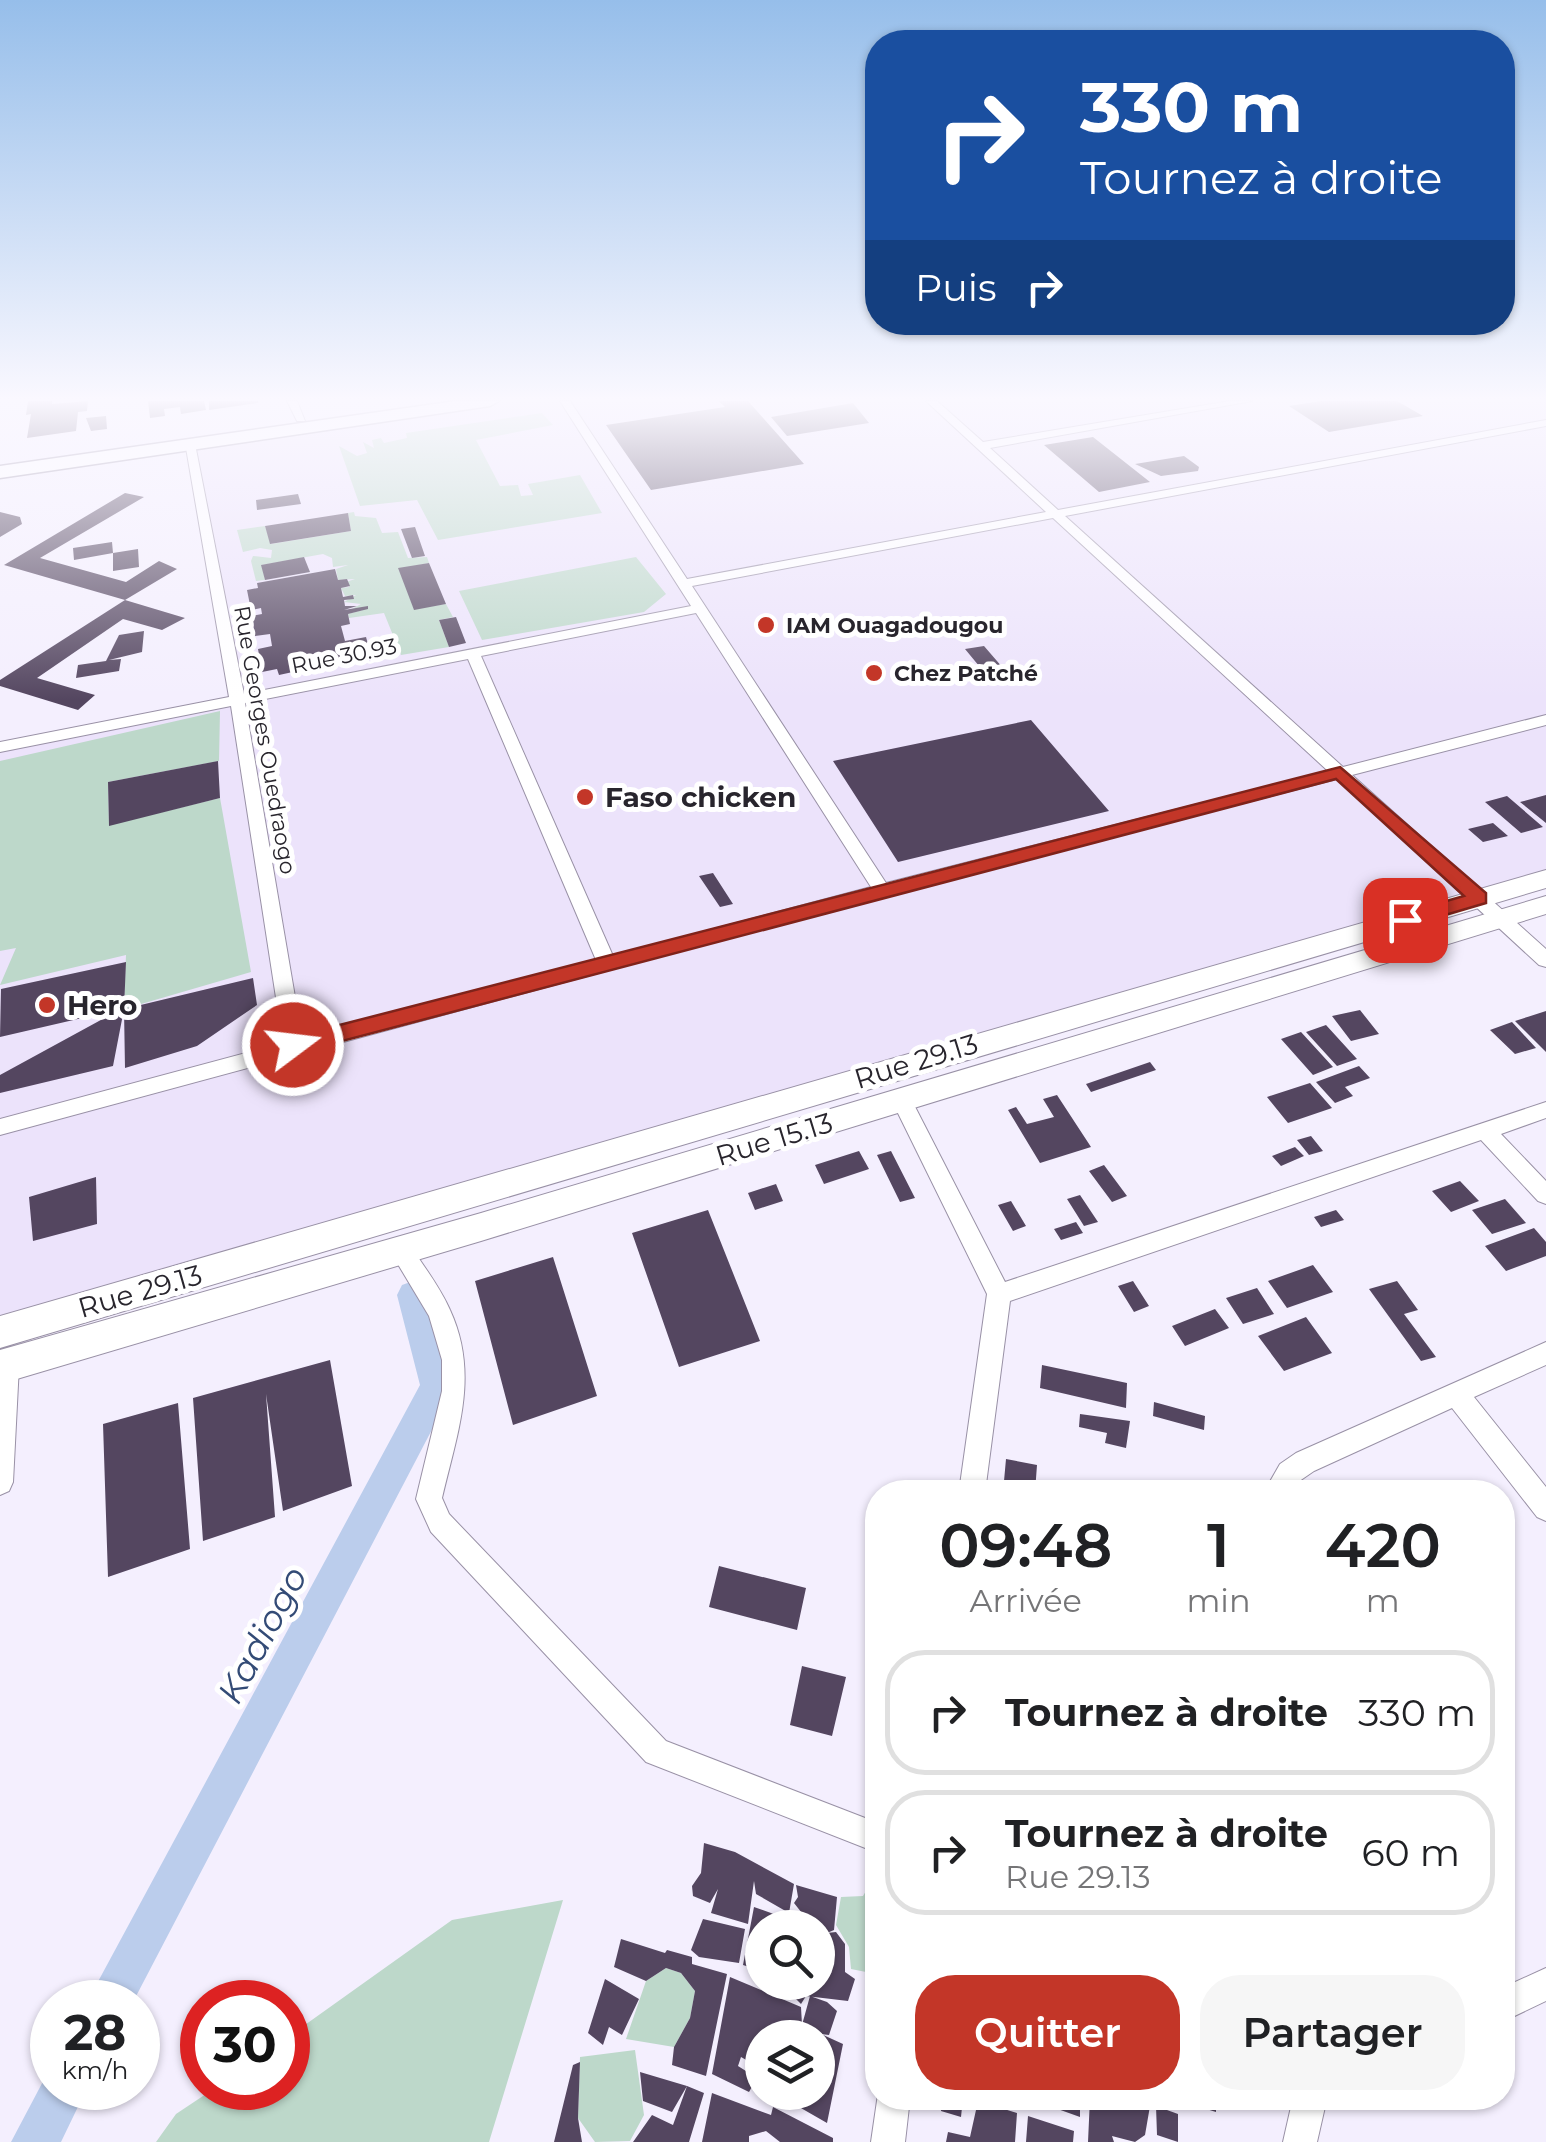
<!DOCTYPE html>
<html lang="fr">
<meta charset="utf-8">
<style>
:root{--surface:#fff;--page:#f6f6f6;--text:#202124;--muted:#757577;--line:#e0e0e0;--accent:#c33628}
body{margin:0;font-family:Montserrat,sans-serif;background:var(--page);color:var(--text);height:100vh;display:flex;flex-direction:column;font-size:38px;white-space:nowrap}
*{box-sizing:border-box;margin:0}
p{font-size:32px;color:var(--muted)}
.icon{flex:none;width:55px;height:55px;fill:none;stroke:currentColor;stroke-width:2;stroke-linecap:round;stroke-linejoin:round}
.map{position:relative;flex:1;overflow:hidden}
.side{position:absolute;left:865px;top:1480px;width:650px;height:630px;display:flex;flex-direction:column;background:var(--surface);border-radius:40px;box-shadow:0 2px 8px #0004}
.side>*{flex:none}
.banner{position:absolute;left:865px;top:30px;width:650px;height:305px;border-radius:40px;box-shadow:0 2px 8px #0004;background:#1a4fa0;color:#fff;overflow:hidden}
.fabs{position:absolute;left:745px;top:1910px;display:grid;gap:20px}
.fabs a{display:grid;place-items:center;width:90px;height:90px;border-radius:50%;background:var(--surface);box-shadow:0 2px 8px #0004;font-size:50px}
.speed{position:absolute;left:30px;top:1980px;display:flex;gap:20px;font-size:50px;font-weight:700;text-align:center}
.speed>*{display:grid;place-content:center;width:130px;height:130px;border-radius:50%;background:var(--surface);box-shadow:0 2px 8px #0004;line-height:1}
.speed small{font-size:25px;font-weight:400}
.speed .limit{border:15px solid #d22;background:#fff;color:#111}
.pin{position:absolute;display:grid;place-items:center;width:85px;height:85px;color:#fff;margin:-42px;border-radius:20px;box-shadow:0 5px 15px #0006}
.me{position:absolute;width:110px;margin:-55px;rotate:75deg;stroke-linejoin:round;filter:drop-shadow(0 0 8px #0008)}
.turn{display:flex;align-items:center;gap:35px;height:210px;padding:0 50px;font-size:45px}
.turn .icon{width:130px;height:130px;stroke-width:2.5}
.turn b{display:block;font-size:70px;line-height:85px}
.then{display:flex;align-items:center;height:95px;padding:0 50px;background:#0003;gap:20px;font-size:38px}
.eta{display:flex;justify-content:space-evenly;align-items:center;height:170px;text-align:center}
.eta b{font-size:60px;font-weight:600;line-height:70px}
.button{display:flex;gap:20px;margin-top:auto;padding:20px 50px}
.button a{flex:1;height:115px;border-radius:40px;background:var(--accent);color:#fff;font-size:40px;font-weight:600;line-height:115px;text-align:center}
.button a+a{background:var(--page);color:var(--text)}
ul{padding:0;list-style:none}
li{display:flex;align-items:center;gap:30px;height:125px;margin:0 20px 15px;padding:0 30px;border:5px solid var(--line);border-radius:40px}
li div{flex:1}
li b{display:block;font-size:38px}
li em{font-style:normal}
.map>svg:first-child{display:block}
.built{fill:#ece3fb}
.green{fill:#bdd8ca}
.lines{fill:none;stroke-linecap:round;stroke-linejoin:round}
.canal{fill:#bbcdec;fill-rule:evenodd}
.building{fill:#544660}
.minor-casing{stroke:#9991a6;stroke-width:2}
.secondary-casing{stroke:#9991a6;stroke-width:2}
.primary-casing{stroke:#9991a6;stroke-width:3}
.minor{fill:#fff;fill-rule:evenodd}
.secondary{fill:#fff;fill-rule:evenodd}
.primary{fill:#fff;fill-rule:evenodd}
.route{fill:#c33628;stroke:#7f231a;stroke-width:2.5}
.poi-dot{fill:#c33628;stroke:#fff;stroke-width:4}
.labels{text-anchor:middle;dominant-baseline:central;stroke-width:10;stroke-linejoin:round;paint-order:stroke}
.far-poi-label{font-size:22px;font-weight:bold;fill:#28252d;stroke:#fff;text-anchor:start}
.far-street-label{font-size:22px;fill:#28252d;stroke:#fff}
.poi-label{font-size:28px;font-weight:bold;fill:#28252d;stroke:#fff;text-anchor:start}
.street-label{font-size:28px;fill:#28252d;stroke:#fff}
.near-water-label{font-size:35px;font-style:italic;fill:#334b76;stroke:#fff}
</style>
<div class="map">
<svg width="1546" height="2142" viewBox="0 0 1546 2142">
<rect width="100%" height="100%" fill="#f4effe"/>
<path class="built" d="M490,401H1546V878L0,1332V746L237,699L189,444Z"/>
<path class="green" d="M542,413L553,425L476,440L500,486L518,485L521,496L533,495L528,484L580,475L602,513L438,540L417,500L360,506L339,446L357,456L367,453L363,442L374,448L372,440L381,438L384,443L407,438L406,433Z
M354,512L355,516L376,518L382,533L398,532L408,558L427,557L429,563L399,569L414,609L446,604L453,617L439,620L449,647L401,655L384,613L349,618L348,614L363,610H350L361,604L344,602L356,595L345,596L341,588L349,587V583L340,584L355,579L338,580L336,569L348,565L333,567L332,558L323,554L262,565L265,580L256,581L251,561L253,556L271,558L272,550L260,548L243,552L237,530L265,526L271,544L351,531L348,513Z
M636,557L666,594L644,612L482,640L459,591Z
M220,711L219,761L108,782L109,825L220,798L251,972L124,1009L126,955L0,985L16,948L0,951V761Z
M876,1874L878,1964L876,1974L851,1969L849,1947L836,1925L841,1897L863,1896Z
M563,1900L489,2142H156L176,2114L215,2088H288V2037L452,1920Z
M666,1968L681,1973L695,1991L690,2018L674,2047L626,2039L646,1981Z
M635,2050L644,2115L630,2141L595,2142L578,2118L580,2057Z"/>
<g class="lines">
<path class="canal" d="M413,1281L424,1285L429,1295L454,1386L449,1397L133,2002H87L420,1385L397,1295L402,1285Z
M52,2069V2088H87L61,2142H11L48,2072Z"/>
</g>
<path class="building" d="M28,401H52V404L88,401L87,411L78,412L76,431L27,438L31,414L26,415Z
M148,401H204L206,410L181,414L180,407L164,409L165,416L150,418Z
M209,401H258V403L209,410Z
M719,401H748L804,464L651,490L606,425L725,407Z
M1321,401H1397L1423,416L1329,432L1289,406Z
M853,403L869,423L787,436L771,417Z
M106,416L107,429L91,431L86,418Z
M1093,437L1150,482L1099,492L1044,445Z
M1184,456L1199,467L1198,471L1161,476L1135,464Z
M125,493L144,497L40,558L126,582L159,561L177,569L125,600L185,618L162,630L123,619L37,678L95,695L78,710L0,686V680L125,600L4,565Z
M298,494L301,504L257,510L256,500Z
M0,512L20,517L22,524L0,537Z
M348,513L351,531L270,544L265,526Z
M415,527L425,556L412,558L401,529Z
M112,542L113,553L138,549L139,567L113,571V553L74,560L73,548Z
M304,557L310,572L265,580L261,565Z
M429,563L446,604L414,610L398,568Z
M335,569L338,580L347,579L350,586L341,588L343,597L353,595L354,599L344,600L345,606H357L344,610L368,606V609L348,614L350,624L341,626L345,641L366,637L371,655L279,675L277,669L262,672L258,649L272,646L270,634L255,636L252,616L262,614L261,608L251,610L247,590L258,588L257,583Z
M456,617L466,643L449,647L439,620Z
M144,631L142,652L109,660L121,659L119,671L76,678L78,665L106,661L119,635Z
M984,646L1003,668L984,672L965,649Z
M1031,720L1109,811L898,862L833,761Z
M218,761L220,798L109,826L108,782Z
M1546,795V823L1520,802Z
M1507,796L1543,827L1521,833L1485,802Z
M1493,823L1508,836L1483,842L1468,829Z
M713,873L733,904L720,907L699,876Z
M126,962L124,1009L113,1066L0,1093V1075L121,1009L0,1037L1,989Z
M253,978L257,1005L197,1046L125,1068L124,1009Z
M1360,1010L1379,1034L1351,1041L1332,1016Z
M1546,1011V1052L1515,1021Z
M1512,1022L1536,1048L1515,1054L1490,1030Z
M1326,1025L1357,1059L1337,1066L1306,1032Z
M1301,1032L1333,1067L1313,1075L1281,1039Z
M1150,1062L1156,1070L1091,1092L1086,1084Z
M1359,1066L1370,1078L1345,1087L1353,1096L1335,1103L1316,1082Z
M1310,1083L1332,1108L1288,1123L1267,1097Z
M1057,1095L1091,1147L1040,1163L1008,1110L1016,1107L1027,1124L1054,1117L1043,1099Z
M1311,1136L1323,1151L1309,1155L1297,1140Z
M1295,1147L1304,1156L1281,1166L1272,1156Z
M859,1151L869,1169L824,1184L815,1165Z
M891,1151L915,1198L900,1202L877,1155Z
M1104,1165L1127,1196L1112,1202L1089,1171Z
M96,1177L97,1224L33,1241L29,1197Z
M1460,1181L1479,1201L1451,1212L1432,1191Z
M776,1184L783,1201L755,1210L748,1193Z
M1080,1195L1098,1222L1084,1226L1067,1199Z
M1505,1199L1526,1223L1492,1234L1472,1210Z
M1011,1201L1026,1226L1013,1231L998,1205Z
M708,1210L760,1341L679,1367L632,1233Z
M1336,1210L1344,1220L1321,1227L1314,1217Z
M1076,1222L1083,1233L1061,1240L1054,1229Z
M1534,1228L1546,1242V1256L1506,1271L1485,1246Z
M553,1257L597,1396L513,1425L475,1281Z
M1313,1265L1333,1292L1287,1308L1268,1281Z
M1133,1281L1149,1306L1134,1312L1118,1286Z
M1397,1281L1418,1310L1404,1314L1436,1357L1421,1361L1369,1289Z
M1257,1288L1274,1314L1243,1324L1226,1298Z
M1215,1309L1229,1328L1185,1346L1172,1326Z
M1306,1317L1332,1353L1284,1371L1258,1336Z
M330,1360L352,1486L283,1511L266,1394L275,1517L203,1541L193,1398Z
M1042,1365L1127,1383L1126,1408L1040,1388Z
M1154,1402L1205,1416L1204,1430L1153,1416Z
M178,1403L190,1549L108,1577L103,1424Z
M1080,1414L1130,1421L1126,1448L1105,1443L1107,1433L1079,1427Z
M1006,1459L1037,1465L1035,1492H1003Z
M719,1566L806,1588L797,1630L709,1607Z
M802,1666L846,1677L832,1736L790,1725Z
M704,1843L735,1852L794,1884L789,1913L756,1894L754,1881L748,1924L711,1913L718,1889L710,1903L693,1896L692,1886L701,1873Z
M796,1885L837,1897L834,1930L827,1933L836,1932L845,1944V1972L855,1979L848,2001L806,1996L801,2004L782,1985L818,1982V1928H807L809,1922L794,1903L798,1897Z
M754,1907L793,1921L791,1928H762V1971L743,1965Z
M703,1919L745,1929L739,1963L699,1957L691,1950Z
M621,1939L665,1953L667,1950L692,1957V1964L727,1974L706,2076L672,2065L674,2047L690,2018L695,1991L681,1973L666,1968L646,1981L614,1967Z
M730,1977L801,2007L802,2025L810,1996L827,2002L837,2011L829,2035L821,2034L843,2044L827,2123L773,2092H818V2066L824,2047L816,2032L802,2025L793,2038H762V2061L755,2065L741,2057L738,2066L757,2078L749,2092L712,2074Z
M605,1979L639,1999L622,2035L609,2027L603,2045L588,2033Z
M580,2062L578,2118L582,2142H554L573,2065Z
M640,2072L687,2086L672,2112L643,2101Z
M687,2086L704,2093L689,2142H633L652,2115L673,2125Z
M712,2093L771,2115L773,2107L833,2138V2142H780L766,2131L749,2136V2142H702Z
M942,2098H963L961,2117L941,2111Z
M1027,2098H1080V2117Z
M1090,2098H1117L1150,2106L1145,2135L1135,2142L1112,2136L1114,2142H1088Z
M1171,2098H1216V2112Z
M978,2101L1017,2113L1015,2142H946L948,2132L970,2137Z
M1156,2106L1178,2114V2142L1157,2135Z
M1028,2116L1074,2131L1073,2142H1026Z"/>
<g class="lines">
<g class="minor-casing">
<path id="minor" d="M287,401H297L305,421H297Z
M560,401H570L687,579L1046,512L926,401H937L983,442L1230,401H1252L990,448L1058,510L1546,420V426L1065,516L1343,767L1546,715V725L1352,775L1546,949V967L1539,965L1337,779L882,896L0,1135V1119L283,1043L231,706L0,752V742L229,697L185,442L195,444L244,694L691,606ZM1053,518L1328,771L886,883L692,586ZM696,613L871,887L613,956L481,656ZM468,659L596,960L302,1038L245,703Z
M902,1093L909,1095L1005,1282L1546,1102V1118L1501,1134L1546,1181V1204L1538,1201L1481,1140L1010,1301L985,1492H959L987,1294L892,1101L895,1095Z
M401,1241L409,1244C423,1265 440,1287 450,1310C480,1375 457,1433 442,1498L449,1514L666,1741L878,1823V1853L646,1762L431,1532L416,1499L442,1391V1360L429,1316L390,1251L393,1244Z
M1546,1342V1365L1474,1397L1546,1487V1521L1537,1517L1452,1408L1314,1471L1298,1482L1291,1492H1264L1280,1464L1296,1453Z
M7,1354L15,1357L19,1365L13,1482L9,1491L0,1495V1357Z
M1546,1968V2001L1502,2022V1988Z
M878,2094V2098H910L905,2142H871Z
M1293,2098H1327L1317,2142H1283Z"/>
</g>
<g class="secondary-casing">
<path id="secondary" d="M1546,870V888L0,1348V1316Z
M1546,896V914L481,1241L0,1384V1350L481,1213Z"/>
</g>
<g class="primary-casing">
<path id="primary" d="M456,401H499L490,406L0,478V466Z"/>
</g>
<use href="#minor" class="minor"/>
<use href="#secondary" class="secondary"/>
<use href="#primary" class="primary"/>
</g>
<linearGradient id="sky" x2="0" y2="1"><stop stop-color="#96beea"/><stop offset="0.57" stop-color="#faf8ff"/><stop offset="1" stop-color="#faf8ff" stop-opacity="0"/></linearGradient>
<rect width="1546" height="700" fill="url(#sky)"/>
<path class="route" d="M1340,767L1486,893V903L1405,927L1398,924V915L1464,896L1336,779L293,1054L282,1045L293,1037Z"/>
<g class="poi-dot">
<circle cx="766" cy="625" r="10"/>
<circle cx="874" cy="673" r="10"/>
<circle cx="585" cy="797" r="10"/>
<circle cx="47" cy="1005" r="10"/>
</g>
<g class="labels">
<g class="far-poi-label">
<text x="786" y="625">IAM Ouagadougou</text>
<text x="894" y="673">Chez Patché</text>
</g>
<g class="far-street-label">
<text transform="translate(344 656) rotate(-11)">Rue 30.93</text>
<text transform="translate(265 740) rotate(80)">Rue Georges Ouedraogo</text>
</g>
<g class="poi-label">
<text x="605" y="797">Faso chicken</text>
<text x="67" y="1005">Hero</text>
</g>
<g class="street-label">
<text transform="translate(916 1061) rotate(-17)">Rue 29.13</text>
<text transform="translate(774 1139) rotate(-17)">Rue 15.13</text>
<text transform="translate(140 1291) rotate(-16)">Rue 29.13</text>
</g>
<g class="near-water-label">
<text transform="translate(262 1635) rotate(-62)">Kadiogo</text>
</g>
</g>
</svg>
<div class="fabs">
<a><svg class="icon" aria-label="search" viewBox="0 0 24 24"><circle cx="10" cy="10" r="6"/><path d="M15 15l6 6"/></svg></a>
<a><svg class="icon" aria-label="layers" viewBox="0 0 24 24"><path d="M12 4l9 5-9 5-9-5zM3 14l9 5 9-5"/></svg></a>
</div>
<div class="speed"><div>28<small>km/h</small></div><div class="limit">30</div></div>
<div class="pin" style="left:1405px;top:920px;background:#d93025"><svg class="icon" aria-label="arrive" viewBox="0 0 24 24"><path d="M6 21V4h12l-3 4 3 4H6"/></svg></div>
<svg class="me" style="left:293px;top:1045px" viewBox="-20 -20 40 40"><circle r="17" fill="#c33628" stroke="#fff" stroke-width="3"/><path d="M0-11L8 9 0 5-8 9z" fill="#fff"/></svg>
<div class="banner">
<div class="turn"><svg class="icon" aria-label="right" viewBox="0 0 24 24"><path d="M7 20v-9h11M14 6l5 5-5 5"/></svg><div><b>330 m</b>Tournez à droite</div></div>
<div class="then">Puis<svg class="icon" aria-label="right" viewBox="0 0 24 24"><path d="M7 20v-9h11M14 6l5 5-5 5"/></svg></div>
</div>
<section class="side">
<div class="eta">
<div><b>09:48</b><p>Arrivée</p></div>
<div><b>1</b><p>min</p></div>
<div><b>420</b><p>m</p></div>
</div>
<ul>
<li><svg class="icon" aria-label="right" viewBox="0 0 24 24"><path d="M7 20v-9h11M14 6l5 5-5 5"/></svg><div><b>Tournez à droite</b></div><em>330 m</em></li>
<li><svg class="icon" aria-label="right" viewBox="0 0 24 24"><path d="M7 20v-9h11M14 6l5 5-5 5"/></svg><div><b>Tournez à droite</b><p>Rue 29.13</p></div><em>60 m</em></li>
</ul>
<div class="button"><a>Quitter</a><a>Partager</a></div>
</section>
</div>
